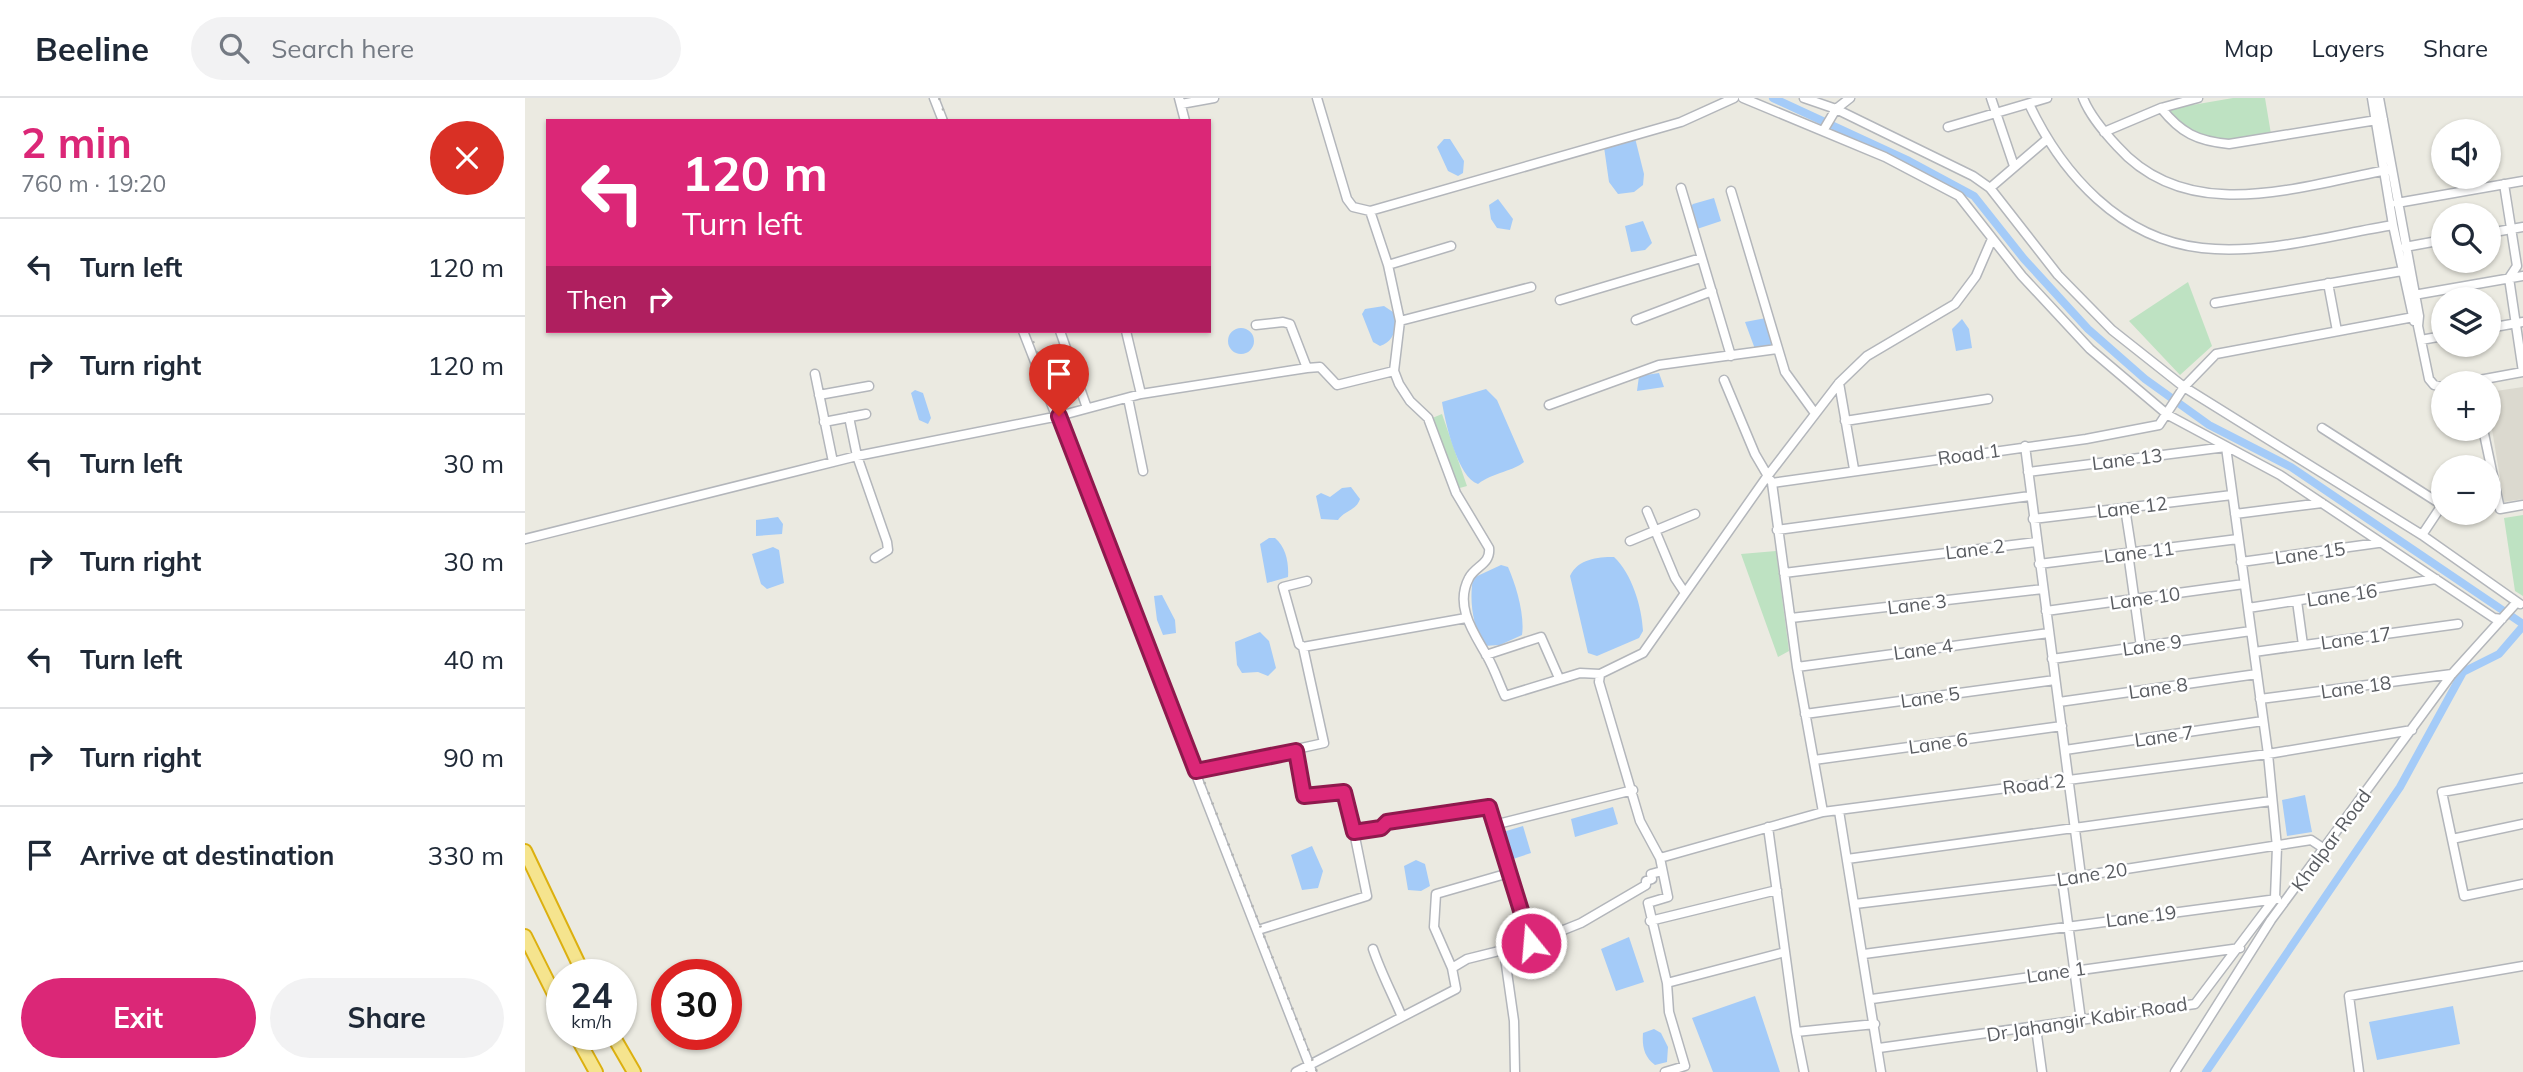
<!DOCTYPE html>
<meta charset="utf-8">
<style>
:root{--surface:#fff;--page:#f2f2f3;--text:#1f2937;--muted:#747a83;--line:#e0e1e3;--accent:#db2777}
body{margin:0;font-family:Mulish,sans-serif;background:var(--page);color:var(--text);height:100vh;display:flex;flex-direction:column;font-size:26px;white-space:nowrap}
*{box-sizing:border-box;margin:0}
p{font-size:23px;color:var(--muted)}
.icon{flex:none;width:38px;height:38px;fill:none;stroke:currentColor;stroke-width:2;stroke-linecap:round;stroke-linejoin:round}
.map{position:relative;flex:1;overflow:hidden}
.panel{display:flex;flex-direction:column;background:var(--surface);width:525px}
.panel>*{flex:none}
.hud{position:absolute;left:21px;top:21px;width:665px;height:214px;border-radius:0px;box-shadow:0 2px 5px #0004;background:#db2777;color:#fff;overflow:hidden}
.fabs{position:absolute;left:1906px;top:21px;display:grid;gap:14px}
.fabs a{display:grid;place-items:center;width:70px;height:70px;border-radius:50%;background:var(--surface);box-shadow:0 2px 5px #0004;font-size:35px}
.speed{position:absolute;left:21px;top:861px;display:flex;gap:14px;font-size:35px;font-weight:700;text-align:center}
.speed>*{display:grid;place-content:center;width:91px;height:91px;border-radius:50%;background:var(--surface);box-shadow:0 2px 5px #0004;line-height:1}
.speed small{font-size:18px;font-weight:400}
.speed .limit{border:10px solid #d22;background:#fff;color:#111}
.pin{position:absolute;display:grid;place-items:center;width:60px;height:60px;color:#fff;margin:-72px -30px;border-radius:50% 50% 50% 0;rotate:-45deg;box-shadow:0 0 7px #0007}
.pin .icon{rotate:45deg}
.me{position:absolute;width:77px;margin:-38px;rotate:343deg;stroke-linejoin:round;filter:drop-shadow(0 0 5px #0008)}
.turn{display:flex;align-items:center;gap:24px;height:147px;padding:0 21px;font-size:32px}
.turn .icon{width:91px;height:91px;stroke-width:2.5}
.turn b{display:block;font-size:49px;line-height:60px}
.then{display:flex;align-items:center;height:66px;padding:0 21px;background:#0003;gap:14px;font-size:26px}
.round{display:grid;place-items:center;flex:none;width:74px;height:74px;border-radius:37px;background:var(--page)}
.head{display:flex;align-items:center;justify-content:space-between;height:119px;padding:0 21px}
h1{font-size:42px;font-weight:700;line-height:52px;color:var(--accent)}
.primary-button{display:flex;gap:14px;margin-top:auto;padding:14px 21px}
.primary-button a{flex:1;height:80px;border-radius:42px;background:var(--accent);color:#fff;font-size:28px;font-weight:700;line-height:80px;text-align:center}
.primary-button a+a{background:var(--page);color:var(--text)}
ul{padding:0;list-style:none}
li{display:flex;align-items:center;gap:21px;height:98px;padding:0 21px;border-top:2px solid var(--line)}
li div{flex:1}
li b{display:block;font-size:26px}
li em{font-style:normal}
header{display:flex;align-items:center;gap:42px;box-sizing:border-box;height:98px;padding:0 35px;background:var(--surface);border-bottom:2px solid var(--line)}
header strong{font-size:33px}
nav{display:flex;gap:38px;margin-inline-start:auto;font-size:24px}
.search{width:490px;height:63px;background:var(--page);display:flex;align-items:center;gap:18px;box-sizing:border-box;padding:0 24px;border-radius:38px;color:var(--muted);font-size:26px}
main{display:flex;flex:1;min-height:0}
.map>svg:first-child{display:block}
.education{fill:#dbd9cf}
.green{fill:#bee2c2}
.water{fill:#a4cbf8}
.lines{fill:none;stroke-linecap:round;stroke-linejoin:round}
.canal{stroke:#a4cbf8;stroke-width:8}
.minor-casing{stroke:#b3b6bb;stroke-width:11}
.highway-casing{stroke:#dcb010;stroke-width:16}
.minor{stroke:#fff;stroke-width:8}
.highway{stroke:#f5e48e;stroke-width:12}
.rail{stroke:#b1b2b2;stroke-width:2.5;stroke-dasharray:2 9;stroke-linecap:butt}
.route-casing{stroke:#8e194d;stroke-width:18}
.route{stroke:#db2777;stroke-width:12}
.labels{text-anchor:middle;dominant-baseline:central;stroke-width:5;stroke-linejoin:round;paint-order:stroke}
.street-label{font-size:19px;fill:#595c61;stroke:#fff}
</style>
<header>
<strong>Beeline</strong>
<div class="search"><svg class="icon" aria-label="search" viewBox="0 0 24 24"><circle cx="10" cy="10" r="6"/><path d="M15 15l6 6"/></svg>Search here</div>
<nav><a>Map</a><a>Layers</a><a>Share</a></nav>
</header>
<main>
<section class="panel">
<div class="head"><div><h1>2 min</h1><p>760 m · 19:20</p></div><a class="round" style="background:#d93025;color:#fff"><svg class="icon" aria-label="close" viewBox="0 0 24 24"><path d="M6 6l12 12M18 6L6 18"/></svg></a></div>
<ul>
<li><svg class="icon" aria-label="left" viewBox="0 0 24 24"><path d="M17 20v-9H6M10 6l-5 5 5 5"/></svg><div><b>Turn left</b></div><em>120 m</em></li>
<li><svg class="icon" aria-label="right" viewBox="0 0 24 24"><path d="M7 20v-9h11M14 6l5 5-5 5"/></svg><div><b>Turn right</b></div><em>120 m</em></li>
<li><svg class="icon" aria-label="left" viewBox="0 0 24 24"><path d="M17 20v-9H6M10 6l-5 5 5 5"/></svg><div><b>Turn left</b></div><em>30 m</em></li>
<li><svg class="icon" aria-label="right" viewBox="0 0 24 24"><path d="M7 20v-9h11M14 6l5 5-5 5"/></svg><div><b>Turn right</b></div><em>30 m</em></li>
<li><svg class="icon" aria-label="left" viewBox="0 0 24 24"><path d="M17 20v-9H6M10 6l-5 5 5 5"/></svg><div><b>Turn left</b></div><em>40 m</em></li>
<li><svg class="icon" aria-label="right" viewBox="0 0 24 24"><path d="M7 20v-9h11M14 6l5 5-5 5"/></svg><div><b>Turn right</b></div><em>90 m</em></li>
<li><svg class="icon" aria-label="arrive" viewBox="0 0 24 24"><path d="M6 21V4h12l-3 4 3 4H6"/></svg><div><b>Arrive at destination</b></div><em>330 m</em></li>
</ul>
<div class="primary-button"><a>Exit</a><a>Share</a></div>
</section>
<div class="map">
<svg width="1998" height="974" viewBox="0 0 1998 974">
<rect width="100%" height="100%" fill="#ebeae1"/>
<path class="education" d="M1998,289V401L1979,404L1964,313V294Z"/>
<path class="green" d="M1708,0H1740L1746,36C1710,42 1664,51 1644,11Z
M1663,184L1687,248L1655,277L1604,223Z
M917,316L942,388L931,391L905,321Z
M1998,417V498L1990,493L1979,420Z
M1251,453L1264,553L1253,559L1216,456Z"/>
<path class="water" d="M1110,40L1119,76L1118,87L1109,94L1093,96L1084,84L1079,49Z
M919,41H925L939,63L938,75L933,78L923,73L912,49Z
M1189,100L1196,123L1169,132L1163,111L1168,106Z
M973,101L988,121L985,132L972,130L966,121L964,107Z
M1118,123L1127,145L1120,152L1106,154L1100,128Z
M859,208L868,214C873,228 870,243 855,248L848,244L837,216L840,211Z
M1241,220L1248,249L1230,251L1220,224Z
M1437,221L1444,231L1447,250L1431,253L1427,231Z
M703 243a13 13 0 1 1 26 0a13 13 0 1 1-26 0Z
M1134,275L1139,289L1112,293L1114,278Z
M961,291L972,302L999,364C989,373 969,374 953,386C933,380 920,324 917,304Z
M390,292L398,295L406,320L403,326L394,322L386,295Z
M826,389L835,401C831,413 820,412 813,422L796,421L791,398L796,395L805,399L817,390Z
M253,419L258,426L257,436L231,438V422Z
M744,440H750C761,449 764,465 763,479L742,485L735,446Z
M248,449L254,452L259,485L242,491L236,486L227,456Z
M1089,459C1107,476 1117,509 1118,533L1114,540L1072,558L1063,555L1045,478C1053,461 1072,459 1089,459Z
M976,467L983,469C991,487 1000,517 997,537L975,547L958,548C948,525 944,505 948,480Z
M637,497L650,522L651,535L638,537L632,522L629,498Z
M735,534L744,543L751,570L743,578L733,574L717,575L712,567L710,544Z
M1780,697L1787,734L1762,738L1757,702Z
M1088,709L1093,726L1050,739L1046,721Z
M998,728L1006,755L988,761L978,734Z
M787,748L798,773L793,790L777,792L766,757Z
M891,762L900,766L905,788L896,793L883,792L879,768Z
M1104,839L1119,884L1091,893L1076,851Z
M1230,898L1255,974H1188L1167,920Z
M1928,908L1935,946L1852,962L1844,924Z
M1129,931L1136,935L1143,949L1142,964L1130,967C1119,959 1117,948 1118,935Z"/>
<g class="lines">
<path class="canal" d="M1248,0L1384,63L1449,98L1499,161L1563,231L1620,281L1684,327L1766,369L1998,526
M1681,974L1875,689L1938,574L1974,556L1998,528"/>
<g class="minor-casing">
<path id="minor" d="M409,0L418,23
M654,0L660,23
M792,0L822,101L828,109L845,113L1156,24L1209,0
M1218,0L1360,59L1434,98L1497,178L1565,251L1643,317L1755,377L1969,520L1977,521
M1279,0L1311,11L1448,78L1465,90L1533,177L1587,232L1659,289L1897,437L1995,506
M1466,0L1489,68
M1558,0C1565,18 1579,34 1592,48C1664,129 1774,88 1867,71
M1847,0L1868,127L1889,223
M1854,0L1894,218L1893,228L1904,281L1909,287L1918,289
M656,6L689,0
M1504,6C1537,76 1595,141 1677,150C1739,157 1807,137 1868,127
M1636,10C1656,35 1672,43 1704,46L1858,21
M1423,29L1522,0
M1298,33L1311,11L1325,0
M1579,34L1636,10L1673,0
M1979,86L1992,168L1984,180L1998,274
M1156,90L1206,258
M1465,90L1521,42
M1206,93L1260,274L1289,314
M1872,105L1998,83
M845,113L863,167L875,223L869,273L874,286L885,303L903,320L931,395L964,450C966,466 950,468 944,480C929,508 949,535 962,558C969,570 974,585 980,598L1055,575L1075,576
M1964,135L1998,129
M1880,149L1918,142
M863,167L926,148
M1803,185L1812,233
M1889,197L1998,178
M1035,202L1176,160
M1690,205L1877,173
M1111,222L1187,193
M875,223L1006,189
M731,227L758,224L765,226L782,270
M1964,230L1998,224
M498,233L787,974
M535,233L562,310
M601,233L616,296
M1896,242L1918,238
M290,276L308,364
M1199,282L1230,356L1247,385L1561,341L1634,327L1659,289L1691,256L1894,218
M1314,285L1329,371
M1938,285L1998,274
M294,297L344,288
M603,300L618,373
M1024,307L1134,267L1252,251
M324,319L332,358L362,444L363,452L350,460
M1320,323L1463,301
M299,324L341,316
M1797,330L1917,407L1897,437
M1958,331L1975,411L1998,407
M1500,348L1556,778
M1503,374L1701,349L1743,656L1752,749L1750,800
M1247,385L1272,569L1298,714
M1600,410L1607,455
M1122,413L1150,480L1160,495
M1710,416L1797,405
M1508,421L1707,397
M1252,432L1505,398
M0,441L332,358L534,318L616,296L782,270L795,269L812,287L869,273
M1105,443L1170,416
M1603,455L1616,549
M1716,464L1853,445
M1514,466L1713,441
M1259,475L1511,444
M1772,503L1778,547
M1723,510L1911,481
M1521,513L1719,486
M1266,520L1518,491
M778,549L774,546L758,489L782,483
M1729,554L1933,526
M961,557L1016,539L1034,580
M1527,561L1726,533
M1272,569L1524,535
M1735,601L1927,576
M1534,604L1732,576
M1280,616L1530,582
M1540,652L1738,623
M771,653L779,698L819,694L829,734L856,730L862,724L964,709L969,727
M1289,662L1537,628
M671,673L799,645L778,549L941,520
M1998,680L1917,694L1939,798L1998,786
M1314,713L1356,974
M1243,729L1271,934L1350,926
M1927,741L1998,726
M1135,760L1298,714L1743,656L1887,632
M1322,761L1746,703
M1537,781L1556,922
M1330,806L1537,781L1786,742L1801,752
M1125,823L1252,792
M733,832L842,798L829,734
M1006,845L1056,825L1121,787V783L1127,781L1126,776L1137,773
M848,851C856,875 867,895 877,919
M979,853L989,923L990,974
M1339,856L1752,801
M927,870L909,829L911,796L984,775
M1142,885L1260,854
M1347,901L1715,850
M1511,930L1517,974
M1271,934L1279,974
M1354,950L1670,906L1750,800
M771,974L931,891L927,870L942,861L1006,845L969,727L1108,692
M1140,974L1160,968L1144,914L1142,885L1123,805L1143,799L1135,760L1115,723L1074,584L1075,576L1118,555L1241,380L1314,285L1342,258L1430,206L1451,178L1467,141
M1650,974L1746,822L1927,576L1992,504
M1834,974L1824,898L1998,868"/>
</g>
<g class="highway-casing">
<path id="highway" d="M0,753L59,877
M0,838L37,912
M50,936L71,974
M87,936L109,974"/>
</g>
<use href="#minor" class="minor"/>
<use href="#highway" class="highway"/>
<path class="rail" d="M414,0L422,23
M504,233L792,974"/>
</g>
<g class="lines">
<g class="route-casing">
<path id="route" d="M534,318L671,673L771,653L779,698L819,694L829,734L856,730L862,724L964,709L1006,845"/>
</g>
<use href="#route" class="route"/>
</g>
<g class="labels">
<g class="street-label">
<text transform="translate(1444 356) rotate(-8)">Road 1</text>
<text transform="translate(1602 361) rotate(-7)">Lane 13</text>
<text transform="translate(1607 409) rotate(-7)">Lane 12</text>
<text transform="translate(1450 451) rotate(-7)">Lane 2</text>
<text transform="translate(1614 454) rotate(-7)">Lane 11</text>
<text transform="translate(1785 455) rotate(-8)">Lane 15</text>
<text transform="translate(1817 497) rotate(-8)">Lane 16</text>
<text transform="translate(1620 500) rotate(-8)">Lane 10</text>
<text transform="translate(1392 506) rotate(-7)">Lane 3</text>
<text transform="translate(1831 540) rotate(-8)">Lane 17</text>
<text transform="translate(1627 547) rotate(-8)">Lane 9</text>
<text transform="translate(1398 551) rotate(-8)">Lane 4</text>
<text transform="translate(1831 589) rotate(-8)">Lane 18</text>
<text transform="translate(1633 590) rotate(-8)">Lane 8</text>
<text transform="translate(1405 599) rotate(-8)">Lane 5</text>
<text transform="translate(1639 638) rotate(-8)">Lane 7</text>
<text transform="translate(1413 645) rotate(-8)">Lane 6</text>
<text transform="translate(1509 686) rotate(-7)">Road 2</text>
<text transform="translate(1806 742) rotate(-54)">Khalpar Road</text>
<text transform="translate(1567 776) rotate(-9)">Lane 20</text>
<text transform="translate(1616 818) rotate(-7)">Lane 19</text>
<text transform="translate(1531 874) rotate(-8)">Lane 1</text>
<text transform="translate(1562 921) rotate(-9)">Dr Jahangir Kabir Road</text>
</g>
</g>
</svg>
<div class="fabs">
<a><svg class="icon" aria-label="sound" viewBox="0 0 24 24"><path d="M4 9h4l5-4v14l-5-4H4zM17 9q2 3 0 6"/></svg></a>
<a><svg class="icon" aria-label="search" viewBox="0 0 24 24"><circle cx="10" cy="10" r="6"/><path d="M15 15l6 6"/></svg></a>
<a><svg class="icon" aria-label="layers" viewBox="0 0 24 24"><path d="M12 4l9 5-9 5-9-5zM3 14l9 5 9-5"/></svg></a>
<a>+</a>
<a>−</a>
</div>
<div class="speed"><div>24<small>km/h</small></div><div class="limit">30</div></div>
<div class="pin" style="left:534px;top:318px;background:#d93025"><svg class="icon" aria-label="arrive" viewBox="0 0 24 24"><path d="M6 21V4h12l-3 4 3 4H6"/></svg></div>
<svg class="me" style="left:1006px;top:845px" viewBox="-20 -20 40 40"><circle r="17" fill="#db2777" stroke="#fff" stroke-width="3"/><path d="M0-11L8 9 0 5-8 9z" fill="#fff"/></svg>
<div class="hud">
<div class="turn"><svg class="icon" aria-label="left" viewBox="0 0 24 24"><path d="M17 20v-9H6M10 6l-5 5 5 5"/></svg><div><b>120 m</b>Turn left</div></div>
<div class="then">Then<svg class="icon" aria-label="right" viewBox="0 0 24 24"><path d="M7 20v-9h11M14 6l5 5-5 5"/></svg></div>
</div>
</div>
</main>
